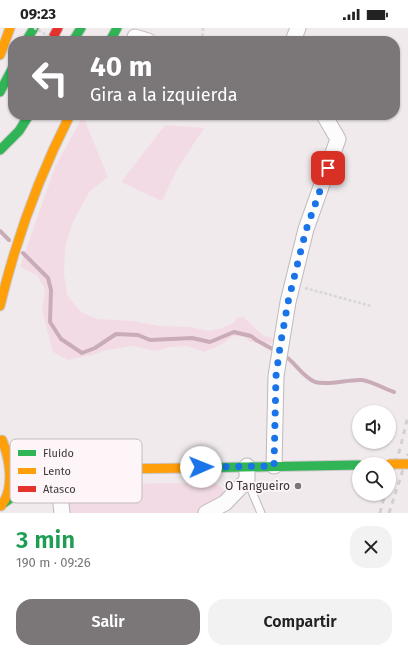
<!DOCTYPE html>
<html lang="es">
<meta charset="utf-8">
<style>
:root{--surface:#fff;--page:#f2f2f2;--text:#222;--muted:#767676;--accent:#7b7678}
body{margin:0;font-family:"Fira Sans",sans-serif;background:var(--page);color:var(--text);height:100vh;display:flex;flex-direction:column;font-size:15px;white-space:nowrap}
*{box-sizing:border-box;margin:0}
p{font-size:13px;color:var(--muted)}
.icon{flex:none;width:22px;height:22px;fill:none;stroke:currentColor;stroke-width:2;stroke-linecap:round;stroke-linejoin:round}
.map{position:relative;height:485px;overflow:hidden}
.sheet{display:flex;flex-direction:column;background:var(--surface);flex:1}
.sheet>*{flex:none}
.guide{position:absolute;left:8px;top:8px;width:392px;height:84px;border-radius:16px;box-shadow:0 1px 3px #0004;background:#7b7678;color:#fff;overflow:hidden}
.buttons{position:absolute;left:352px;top:377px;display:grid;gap:8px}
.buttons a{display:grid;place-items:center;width:44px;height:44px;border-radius:50%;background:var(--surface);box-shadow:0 1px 3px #0004;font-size:20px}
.pin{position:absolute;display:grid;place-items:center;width:34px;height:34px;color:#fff;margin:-17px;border-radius:8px;box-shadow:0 2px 6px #0006}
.me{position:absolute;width:44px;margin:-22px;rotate:89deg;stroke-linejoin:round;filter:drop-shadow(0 0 3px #0008)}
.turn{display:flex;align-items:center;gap:14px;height:84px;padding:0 16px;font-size:18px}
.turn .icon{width:52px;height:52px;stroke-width:2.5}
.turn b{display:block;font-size:28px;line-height:34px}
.round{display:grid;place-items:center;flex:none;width:42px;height:42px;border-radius:16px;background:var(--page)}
.overview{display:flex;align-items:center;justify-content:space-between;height:68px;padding:0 16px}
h1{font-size:24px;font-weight:600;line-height:30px;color:#1e9e55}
.cta{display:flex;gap:8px;margin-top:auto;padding:8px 16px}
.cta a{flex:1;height:46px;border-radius:16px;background:var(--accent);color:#fff;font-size:16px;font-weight:600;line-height:46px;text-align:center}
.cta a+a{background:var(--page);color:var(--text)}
.status{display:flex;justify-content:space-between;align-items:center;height:28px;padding:0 20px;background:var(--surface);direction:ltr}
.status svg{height:11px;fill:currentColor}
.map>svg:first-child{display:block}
.green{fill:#f3dbe5}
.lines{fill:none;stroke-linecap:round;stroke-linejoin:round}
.stream{stroke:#caacb9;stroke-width:4}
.lane-casing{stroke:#beb8bb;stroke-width:9}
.street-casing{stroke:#beb8bb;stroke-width:17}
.fast-casing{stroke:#cbc8c9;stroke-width:11}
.slow-casing{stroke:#cbc8c9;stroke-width:11}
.jam-casing{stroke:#cbc8c9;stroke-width:11}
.path{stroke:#d7d6d6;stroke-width:2.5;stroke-dasharray:3 2;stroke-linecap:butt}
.lane{stroke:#fdfcfc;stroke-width:7}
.street{stroke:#fdfcfc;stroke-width:15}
.fast{stroke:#30b455;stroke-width:9}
.slow{stroke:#ff9f0a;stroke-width:9}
.jam{stroke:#e5322d;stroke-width:9}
.rail{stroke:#d1cfd0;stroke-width:3;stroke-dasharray:5 5;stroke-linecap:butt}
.slow-bridge-casing{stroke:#cbc8c9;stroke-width:11;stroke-linecap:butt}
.path-bridge{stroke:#d7d6d6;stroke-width:2.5;stroke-dasharray:3 2;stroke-linecap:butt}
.slow-bridge{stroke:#ff9f0a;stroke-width:9}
.route{stroke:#1a73e8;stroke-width:7;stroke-dasharray:0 12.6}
.poi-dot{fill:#7b7678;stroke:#fdf5f8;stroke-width:1.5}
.labels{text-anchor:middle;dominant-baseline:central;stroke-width:3.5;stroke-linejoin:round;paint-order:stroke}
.poi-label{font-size:12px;fill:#3c3739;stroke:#fdf5f8;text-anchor:end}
.key{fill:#fdf5f8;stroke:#c3bcbf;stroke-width:1}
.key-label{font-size:11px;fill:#3c3739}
</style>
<div class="status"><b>09:23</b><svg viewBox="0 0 49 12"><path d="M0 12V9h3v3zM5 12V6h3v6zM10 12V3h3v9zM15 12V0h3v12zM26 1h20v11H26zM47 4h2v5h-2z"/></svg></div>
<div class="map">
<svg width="408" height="485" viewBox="0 0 408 485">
<rect width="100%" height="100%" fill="#f0eaed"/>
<path class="green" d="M83,88L108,149L89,164L72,196L65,219L64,246L67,267L81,284L97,291L133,293L159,298L190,299L208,303L219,301L234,295L237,290L243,289C255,297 258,309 274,310L272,316L250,314L245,309L233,308L221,317L204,324L187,318L171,319L155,323L133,318L107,322L96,326L68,332L53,324L42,283L45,261L37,247L20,239L55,139Z
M165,97L204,100L176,143L162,173L121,154Z
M214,455L222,459L224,465L221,471L197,485H66L63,463L95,456Z"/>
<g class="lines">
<path class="stream" d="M0,203L9,212
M23,225L48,250L51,262L50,294L61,311L82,325L95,320L116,306L138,307L150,312L192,310L210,314L234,304L251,308L256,312L276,323
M282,326C295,333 301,348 315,354C328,358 349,351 362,352C371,353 385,361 394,364"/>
<g class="lane-casing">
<path id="lane" d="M247,452L261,485"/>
</g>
<g class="street-casing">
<path id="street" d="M135,9L148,13
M293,13L298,0
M274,438L276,348L288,274L306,201L338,111L324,87
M58,449L62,485
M206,485L225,475L247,452V438"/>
</g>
<g class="fast-casing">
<path id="fast" d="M26,13L34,0
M73,13L81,0
M110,13L117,0
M0,64L13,39
M0,122L19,103L29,87
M194,440L359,437
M4,475C26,458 48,451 75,446"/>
</g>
<g class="slow-casing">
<path id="slow" d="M0,27L10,0
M0,278C16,211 39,148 70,87
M6,421L32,433L70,439L107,441L194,440
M1,478C15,460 10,431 2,412"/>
</g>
<g class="jam-casing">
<path id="jam" d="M51,13L58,0"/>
</g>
<path class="path" d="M202,13L203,0
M305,260L371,278"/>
<use href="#lane" class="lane"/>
<use href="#street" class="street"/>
<use href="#fast" class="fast"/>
<use href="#slow" class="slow"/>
<use href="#jam" class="jam"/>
<path class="rail" d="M389,454L400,421L408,388
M380,485L385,466
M389,485L408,426"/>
<g class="slow-bridge-casing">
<path id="slow-bridge" d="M389,436H408"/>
</g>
<path class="path-bridge" d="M34,0L57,13"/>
<use href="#slow-bridge" class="slow-bridge"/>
</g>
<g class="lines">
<path class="route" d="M201,439L274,438L276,348L280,319L288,274L306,202L328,140"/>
</g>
<circle class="poi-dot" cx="298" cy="458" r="4"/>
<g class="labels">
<g class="poi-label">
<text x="290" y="458">O Tangueiro</text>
</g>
</g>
<rect x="10" y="411" width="132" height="64" rx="6" class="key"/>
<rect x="18" y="422" width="18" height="6" fill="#30b455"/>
<rect x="18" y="440" width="18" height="6" fill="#ff9f0a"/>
<rect x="18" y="458" width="18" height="6" fill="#e5322d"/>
<g class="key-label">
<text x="43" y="429">Fluido</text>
<text x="43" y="447">Lento</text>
<text x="43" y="465">Atasco</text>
</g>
</svg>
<div class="buttons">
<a><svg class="icon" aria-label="sound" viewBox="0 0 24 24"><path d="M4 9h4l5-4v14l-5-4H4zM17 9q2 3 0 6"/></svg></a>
<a><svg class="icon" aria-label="search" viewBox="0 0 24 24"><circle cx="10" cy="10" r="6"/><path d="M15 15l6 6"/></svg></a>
</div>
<div class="pin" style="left:328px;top:140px;background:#d93025"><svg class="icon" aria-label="arrive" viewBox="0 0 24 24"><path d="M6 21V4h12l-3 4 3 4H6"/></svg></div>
<svg class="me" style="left:201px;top:439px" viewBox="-20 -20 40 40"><circle r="19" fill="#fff"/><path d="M0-13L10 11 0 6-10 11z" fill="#1a73e8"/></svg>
<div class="guide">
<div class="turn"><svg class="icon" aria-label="left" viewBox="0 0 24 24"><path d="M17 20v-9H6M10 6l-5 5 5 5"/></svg><div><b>40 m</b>Gira a la izquierda</div></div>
</div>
</div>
<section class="sheet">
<div class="overview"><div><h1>3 min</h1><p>190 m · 09:26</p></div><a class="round"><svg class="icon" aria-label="close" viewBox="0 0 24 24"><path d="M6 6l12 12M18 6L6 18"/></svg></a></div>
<div class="cta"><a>Salir</a><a>Compartir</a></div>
</section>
